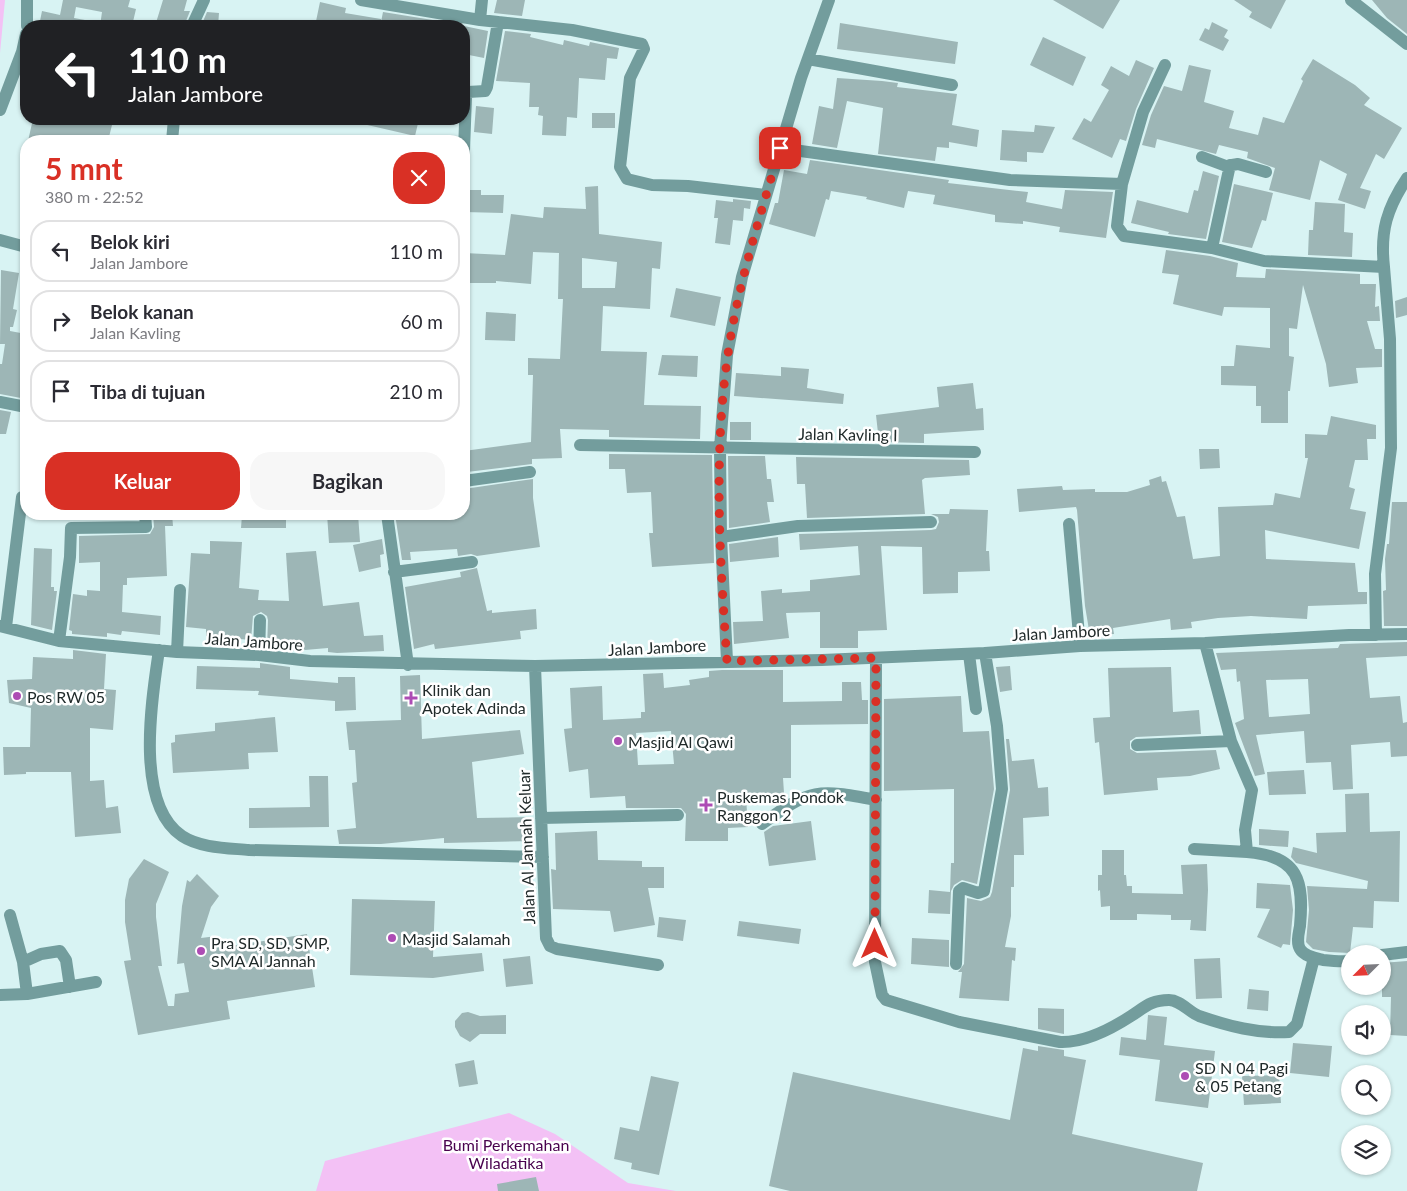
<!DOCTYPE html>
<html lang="id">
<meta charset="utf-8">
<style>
:root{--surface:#fff;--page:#f7f7f7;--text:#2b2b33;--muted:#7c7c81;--line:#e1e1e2;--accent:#d93025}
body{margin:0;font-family:Lato,sans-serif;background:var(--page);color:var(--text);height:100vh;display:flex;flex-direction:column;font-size:19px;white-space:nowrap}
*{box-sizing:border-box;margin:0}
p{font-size:16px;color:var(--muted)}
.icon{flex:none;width:28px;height:28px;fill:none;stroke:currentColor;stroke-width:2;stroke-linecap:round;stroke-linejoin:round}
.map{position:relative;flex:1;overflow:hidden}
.sheet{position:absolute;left:20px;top:135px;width:450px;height:385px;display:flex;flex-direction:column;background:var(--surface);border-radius:20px;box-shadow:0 1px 4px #0004}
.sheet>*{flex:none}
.banner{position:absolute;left:20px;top:20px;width:450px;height:105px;border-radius:20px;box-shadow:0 1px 4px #0004;background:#202124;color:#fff;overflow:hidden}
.needle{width:32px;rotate:246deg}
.tools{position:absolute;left:1341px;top:945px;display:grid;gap:10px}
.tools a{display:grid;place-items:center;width:50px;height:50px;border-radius:50%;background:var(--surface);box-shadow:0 1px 4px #0004;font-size:25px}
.pin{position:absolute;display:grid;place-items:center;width:42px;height:42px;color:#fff;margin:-21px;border-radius:10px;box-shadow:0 2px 8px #0006}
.me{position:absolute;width:55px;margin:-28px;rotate:0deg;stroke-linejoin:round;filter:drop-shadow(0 0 4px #0008)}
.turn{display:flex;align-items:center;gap:18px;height:105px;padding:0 25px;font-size:22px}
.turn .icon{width:65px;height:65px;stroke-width:2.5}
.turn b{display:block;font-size:35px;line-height:42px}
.round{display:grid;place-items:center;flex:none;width:52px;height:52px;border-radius:20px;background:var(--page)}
.overview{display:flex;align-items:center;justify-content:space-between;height:85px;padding:0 25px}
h1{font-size:30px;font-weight:700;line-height:38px;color:var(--accent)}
.button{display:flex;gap:10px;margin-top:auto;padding:10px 25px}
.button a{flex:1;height:58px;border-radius:20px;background:var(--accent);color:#fff;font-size:20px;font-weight:700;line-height:58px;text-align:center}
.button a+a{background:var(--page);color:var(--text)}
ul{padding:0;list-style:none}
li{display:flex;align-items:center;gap:15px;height:62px;margin:0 10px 8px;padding:0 15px;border:2px solid var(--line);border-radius:20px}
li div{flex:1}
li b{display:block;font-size:19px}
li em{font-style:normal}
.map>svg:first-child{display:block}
.green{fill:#f3c1f5}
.building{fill:#9db6b6;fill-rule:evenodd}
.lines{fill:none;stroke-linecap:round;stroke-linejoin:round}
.minor{stroke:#739d9d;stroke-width:12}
.route{stroke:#d93025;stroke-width:9;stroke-dasharray:0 16.2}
.poi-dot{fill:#ad4cb4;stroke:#fff;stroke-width:2}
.labels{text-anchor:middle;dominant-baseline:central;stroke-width:5;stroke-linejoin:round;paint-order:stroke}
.street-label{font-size:16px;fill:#202a2a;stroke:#fff}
.poi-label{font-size:16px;fill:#202a2a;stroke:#fff;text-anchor:start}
.park-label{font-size:16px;fill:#49024e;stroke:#fff}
</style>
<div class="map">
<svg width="1407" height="1191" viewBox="0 0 1407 1191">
<rect width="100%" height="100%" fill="#d8f3f3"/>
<path class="green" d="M0,0H5L0,53Z
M509,1113L555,1134L628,1183L676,1191H316L325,1161Z"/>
<path class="building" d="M63,0H130L128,7L136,9L132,26H100L102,12L76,7L74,18L85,20L84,26H39L42,11L60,15Z
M163,0H187L184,11H190L184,26H155Z
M497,0H525L522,16L494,13Z
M1053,0H1120L1103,29Z
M1234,0H1286L1271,29L1249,17L1252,12Z
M1372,0H1407V34L1387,18Z
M320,2L346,8L345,13L381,19V22L383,12L439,21L438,26H315Z
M207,12L219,13L218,26H201Z
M1212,22L1228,30L1224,37L1229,40L1223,51L1199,40L1205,28L1209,30Z
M840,23L958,42L955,64L837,49Z
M464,26L488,31L484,58L464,54Z
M505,31L531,34L530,37L563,45L564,40L589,46L590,42L619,48L617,59L607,58L605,80L579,78L577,118L567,117L566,136L542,135L543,116L538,115L539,107H529L530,83L496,81Z
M1043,37L1086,57L1073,86L1030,65Z
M1313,59L1355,85L1370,98L1364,105L1402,128L1384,159L1376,154L1360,188L1371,191L1365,209L1338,200L1347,174L1320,160L1310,200L1269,190L1275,168L1247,158L1248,152L1219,145L1216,154L1157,139L1155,148L1142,145L1151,115L1164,86L1182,91L1189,65L1211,70L1204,102L1234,111L1229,128L1258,135L1263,117L1284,123L1303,81L1301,79Z
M1136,60L1154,68L1136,109L1126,141L1120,139L1112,158L1072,139L1084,118L1091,122L1109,90L1101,85L1111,66L1129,76Z
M837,78L882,81L898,83L897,87L957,94L952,125L979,130L977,147L949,142V148L937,147L935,161L878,154L883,108L847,101L837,148L812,144L819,106L833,109Z
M476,106L494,108L492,134L474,132Z
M592,113H615V128H592Z
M33,119H88L112,125L108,141H28Z
M363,119H419L415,136L363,124Z
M1035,125L1055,127L1043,153L1027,152V162L1000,160L1002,130L1034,132Z
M810,160L949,180L948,183L1028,192L1026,202L1062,209L1065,190L1113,192L1106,238L1059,232L1060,227L1023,221V224L995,222V215L933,204L935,195L908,191L904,208L866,199L867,197L831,191L829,200L826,199L815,237L769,224L775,203H778L784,170L807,174Z
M1203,171L1219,176L1206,239L1168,234L1169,232L1131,223L1137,200L1188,213L1194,190L1198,191Z
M1234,184L1273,193L1266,221L1262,220L1252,248L1222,242Z
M598,186L599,234L662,242L660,269L652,268L650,309L603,306L601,351L647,352L644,405L701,406L700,439L609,437V430L560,429L562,458L532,459V464L467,472L464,451L531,442L533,375H528V358L560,359L563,299H558L559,253L533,252L531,284L496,281V283H464V253L505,255L511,214L543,218L544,207L586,209L585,187ZM582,258L617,262L615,288H582Z
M464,190H481V195H504L503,213L464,212Z
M733,199L751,201L750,209L744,208L743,221L733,220L730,245L715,243L718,218H714L716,200L733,202Z
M1315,202L1345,204L1344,232L1353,233L1352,257L1308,255L1309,230H1313Z
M1166,250L1210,256L1238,263L1236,277L1265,278L1266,269L1360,274V284H1376L1375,307L1379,306L1380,321H1367L1375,349H1382V367L1356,368L1358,383L1329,387L1326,364L1303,285L1297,329L1289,328V356L1294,357L1290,391H1288V423H1261V406H1256V386L1221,385V366H1234L1236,345L1270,348V308L1224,307L1222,316L1173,304L1179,275L1162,273Z
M1,270L19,273L13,309L17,310L13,327H10V331L26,334V399L0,394V364H2L5,344H0Z
M676,288L721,297L715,326L670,317Z
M1407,297V315L1396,318L1395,301Z
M486,312L516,314L515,341L485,340Z
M662,355L698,356L697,377L658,375Z
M781,367L809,369L807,388L844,394L843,404L734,396L736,373L781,376Z
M973,383L976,409L983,408L984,430L924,434V443L879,442L876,415L939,407L937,387Z
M0,410L11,412L6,434H0Z
M1331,416L1376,425V439H1367L1368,460H1355L1349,487L1355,489L1350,509L1366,512L1359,549L1265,530L1266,559L1355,563L1358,592H1367V604L1308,606L1307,619L1251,616L1218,618L1191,622L1192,628L1171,630L1170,619L1113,628L1114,634L1090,636L1085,606L1077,510L1076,507L1019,512L1017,489L1062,486L1063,490L1095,489V492H1127L1150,485L1149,480L1161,476L1162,482L1166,481L1177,517L1185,516L1193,559L1220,556L1218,507L1273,505L1275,493L1300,498L1308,458H1305V434L1327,435Z
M730,422H751V440H730Z
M1199,449H1219L1220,468L1200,469Z
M609,454L712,455L714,563L652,567L649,533H653L651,492L627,493L625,469H609Z
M728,456H765L767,479H771L774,502H767L770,522L729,528Z
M796,457L969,460L970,475L925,478L922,480L925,514L807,518L805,484H797Z
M533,479V498L540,547L477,556L471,554L458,556L457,549L410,552L411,560H402L395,514H425L426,519L464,514V489Z
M1392,502H1407V626H1384L1383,591L1386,590L1385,559L1387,544H1389Z
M950,509L988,510L986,551H989L990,571L958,572V593L923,594L922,547L881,546L887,630L858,631V648H820V612L786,613L789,638L734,644L733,622L763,621L761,591L782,589V593L810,591V580L860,575L858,546L800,550L799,534L931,530L936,529L939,522L938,517L931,514H949Z
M75,514H137V519L76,520Z
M153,514H172L173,526H165L167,576L127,578V585H123L122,612L161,616L160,635L122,631L121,635L107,633V637L72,634V631L69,630L73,594L87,596V590L100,591V562L79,563V536L150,534L154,527Z
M327,514H358L360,542L329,543Z
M242,515H286V528H241Z
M778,537L779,557L730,562L729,544Z
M382,539L384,554L380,555L381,567L359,572L353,545Z
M210,541L242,542L239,588L259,590L258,600L289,601L286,553L316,551L323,606L359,602L364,636L383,635L384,651L337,653L328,652V648L293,651L267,648L268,620L267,616L261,612L253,616L251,640L206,636V629L186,627L191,553L210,554Z
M34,548L52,549L51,587H54V591H57L52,630L31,625Z
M477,568L487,611L492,610V613L536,609L537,629L520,631L521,639L435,649L434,644L414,649L405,587L461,577L460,572Z
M1407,642V656L1366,658L1370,698L1400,696L1403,723L1407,722V756L1391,757L1390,742L1351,745L1353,789L1333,790L1331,762L1306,763L1304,731L1256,735L1265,774L1255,776L1235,723L1244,719L1240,681L1237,682L1236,669L1221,670L1216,653L1338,648L1340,644ZM1308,679L1310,714L1269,717L1266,680Z
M73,650L106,654L104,689L116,690L113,730L90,728V781L104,780L106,808L118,806L121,833L75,837L71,772H26V774L4,775L3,747H30L31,708L9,703L7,680L32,679L33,657L73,659Z
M260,663L290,667V679L338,683V677H355L356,710L335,711V701L258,695L259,691L196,689L197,666L260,668Z
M1010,666L1012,690L1000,692L996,667Z
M1171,667L1173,712L1199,710L1201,734L1136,737L1130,741V749L1137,753L1216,750L1220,769L1190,776L1157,778L1158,790L1104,795L1099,742L1095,743L1093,718L1110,717L1108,668Z
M722,670H783V702L842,701V682H861L862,700H868V724L791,725V778H783L784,793L746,797L748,827L728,828V841H685L686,814L681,808H626L625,796L590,798L588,769L569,772L564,729L572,728L570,688L602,686L603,720L641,718V712H645L643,674L663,673L664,688L690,685L689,680L709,677V671ZM671,731L674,764L638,765L636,733Z
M420,675L422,739L520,730L524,754L472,762L477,818L532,817V841L444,843V838L381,844H339L337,830L356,828L352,783L357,782L355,750H349L346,722L401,720L400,676Z
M961,696L963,732L989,731L994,789L977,884L962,880L954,885L951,891L950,914L928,913L929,890L950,892L951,863H954V789L884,791V699Z
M275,717L278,752L248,753L249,769L173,773L171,743L175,742V735L215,731V723Z
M1006,739H1009L1012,761L1034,759L1038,788L1048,787L1049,816L1023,818L1024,855H1014V887H1011V916L1005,947L1016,948L1015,961L1012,960L1009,1001L959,998L962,972H958L964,964L967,898L981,901L990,897L992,892L1010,790Z
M1304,770L1306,794L1269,795L1267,772Z
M309,776H328L329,827L249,828V808L310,807Z
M1369,793L1370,832L1400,831L1399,902L1374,901L1373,928L1353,927L1350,953L1329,952L1313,949L1306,942L1309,910L1307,886L1367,889L1368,881L1296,863L1291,857L1293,847L1317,853L1316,833L1346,832L1345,794Z
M811,821L816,860L769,866L764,832L773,826Z
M1259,829L1289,831L1288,847L1259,845Z
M597,831L598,860L642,861V867H664V888H648L655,925L614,932L610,911L553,909L551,869L556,870L555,833Z
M1102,850H1124V875H1126L1127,886H1132V893L1183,894L1181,865L1207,864L1208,890L1206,931L1190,930L1191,920H1171V915L1137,914V920H1110V906L1101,907L1100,890L1098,891V875H1102Z
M144,859L169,872L156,904V917L162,966H158L168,1006H174L175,994L189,992L184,963L177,964L182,906L187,880L190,882L197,874L219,896L211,907L201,938L217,936L219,948L307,934L315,987L227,1001L230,1019L138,1035L124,961L131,960L125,922V900L129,879Z
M1257,883L1290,885L1293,910L1290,945L1283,944L1281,948L1257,937L1270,909L1256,908Z
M352,899L435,901L433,957L482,953L484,971L433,978L350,975Z
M659,917L686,920L683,941L657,937Z
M739,921L801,929L799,944L737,936Z
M912,938L949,940V967L911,964Z
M530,956L533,984L506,987L503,959Z
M1220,958L1222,998L1196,999L1194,959Z
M1407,961V1036L1390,1035L1391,997H1382V963Z
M1249,989L1269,991L1268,1011L1247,1009Z
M1038,1008L1064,1009V1034L1038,1029Z
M468,1012L480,1016L506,1015V1034H480L470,1042L460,1036L455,1027V1021L462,1013Z
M1148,1015L1167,1017L1164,1045L1215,1051L1208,1108L1155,1101L1160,1060L1119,1055L1121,1037L1146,1040Z
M1293,1043L1332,1046L1329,1077L1290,1073Z
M1038,1046L1064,1050V1056L1086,1060L1072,1134L1203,1163L1197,1191H790L769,1186L793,1072L1010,1120L1023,1048L1038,1051Z
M474,1060L478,1084L459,1087L455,1064Z
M1279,1075L1281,1103L1244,1105L1242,1076Z
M651,1076L679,1082L659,1175L631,1169L632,1163L614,1159L620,1127L639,1131Z
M536,1177L539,1191H498L497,1184Z"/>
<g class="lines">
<path class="minor" d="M361,0L480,20L572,30L642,44L644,49L630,78L620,167L627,179L652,185L688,186L766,195
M1351,0L1407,44
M480,20L482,0
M27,26V0
M192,26L204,0
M808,59L952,85
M0,110L22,52L26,34
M172,141L174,119
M779,148L1010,180L1122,184L1143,112L1165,65
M464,151L466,96L468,92L485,91L487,87L498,22
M1202,157L1226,166L1238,164L1266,172
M1122,184L1117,226L1124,236L1212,248L1264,261L1384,267L1390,339L1391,448L1375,574L1376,635
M0,240L26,247
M1212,248L1230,165
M1384,267C1380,231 1387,208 1407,178
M0,402L26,407
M580,445L975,452
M464,481L530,472
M387,514L408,665
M1069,524L1080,646
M721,537L798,526L931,522
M394,572L472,562
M0,626L59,641L177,652L259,655L310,661L535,666L822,660L985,653L1080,646L1205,643L1349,635L1407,634
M6,627L22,497H26
M59,641L70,557L71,528L146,527L145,514
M1205,643L1231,741L1252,790L1245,830L1247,852C1299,856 1304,881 1300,926C1299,932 1296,942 1300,949C1304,956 1315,958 1323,960C1332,961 1341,962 1350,961
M159,650C152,698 134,804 182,836C200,848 228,848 249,850L543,857
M177,652L180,590
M969,654L976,709
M259,655L260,620
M876,658L875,962L882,995L886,1000L959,1022L1060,1042C1084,1043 1111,1029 1131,1016C1145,1007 1151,1000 1169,1000C1180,1000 1189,1012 1199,1016C1228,1026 1258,1034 1289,1032L1297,1024L1314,958
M727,661L721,537L720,448L727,355L742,277L801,78L829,0
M535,666L546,938L550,946L557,949L658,965
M1137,745L1231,741
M541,818L678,815
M762,824C811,788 817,789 876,800
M1194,849L1247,852
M10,915L23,962L27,994
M1382,955L1407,952
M23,962L41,954L60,951L66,960L70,987
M956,964L959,891L963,888L978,893L984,891L1002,789L997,726L985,653
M0,995L27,994L96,982"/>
</g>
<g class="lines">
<path class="route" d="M780,148C760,217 738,284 728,354C713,455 720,560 727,661L876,658L875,944"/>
</g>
<g class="poi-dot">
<circle cx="17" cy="696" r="5"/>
<path d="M408.5 690.5h5v5h5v5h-5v5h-5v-5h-5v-5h5z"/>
<circle cx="618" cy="741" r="5"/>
<path d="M703.5 797.5h5v5h5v5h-5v5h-5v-5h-5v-5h5z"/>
<circle cx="392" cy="938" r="5"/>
<circle cx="201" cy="951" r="5"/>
<circle cx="1185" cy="1076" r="5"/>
</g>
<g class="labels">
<g class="street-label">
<text transform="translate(848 434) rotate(1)">Jalan Kavling I</text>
<text transform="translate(1061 632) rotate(-3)">Jalan Jambore</text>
<text transform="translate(254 641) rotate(4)">Jalan Jambore</text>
<text transform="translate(657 647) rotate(-3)">Jalan Jambore</text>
<text transform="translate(526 847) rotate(-92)">Jalan Al Jannah Keluar</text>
</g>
<g class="poi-label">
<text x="422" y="689">Klinik dan<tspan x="422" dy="18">Apotek Adinda</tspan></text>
<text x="27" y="696">Pos RW 05</text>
<text x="628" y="741">Masjid Al Qawi</text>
<text x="717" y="796">Puskemas Pondok<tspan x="717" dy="18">Ranggon 2</tspan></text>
<text x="402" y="938">Masjid Salamah</text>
<text x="211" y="942">Pra SD, SD, SMP,<tspan x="211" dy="18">SMA Al Jannah</tspan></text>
<text x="1195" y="1067">SD N 04 Pagi<tspan x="1195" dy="18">&amp; 05 Petang</tspan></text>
</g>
<g class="park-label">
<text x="506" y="1144">Bumi Perkemahan<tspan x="506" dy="18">Wiladatika</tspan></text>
</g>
</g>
</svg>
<div class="tools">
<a><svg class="needle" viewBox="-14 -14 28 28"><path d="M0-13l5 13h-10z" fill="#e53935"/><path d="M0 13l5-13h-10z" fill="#7c7c81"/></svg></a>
<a><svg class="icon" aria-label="sound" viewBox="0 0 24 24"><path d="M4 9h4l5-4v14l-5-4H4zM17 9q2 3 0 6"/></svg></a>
<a><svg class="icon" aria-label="search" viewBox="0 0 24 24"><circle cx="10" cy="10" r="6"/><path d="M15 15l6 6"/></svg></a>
<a><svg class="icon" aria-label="layers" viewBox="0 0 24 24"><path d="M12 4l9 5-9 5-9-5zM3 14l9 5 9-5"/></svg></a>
</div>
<div class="pin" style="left:780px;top:148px;background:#d93025"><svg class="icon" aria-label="arrive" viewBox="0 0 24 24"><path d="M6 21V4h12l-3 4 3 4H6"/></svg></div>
<svg class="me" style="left:875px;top:944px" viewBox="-20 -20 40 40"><path d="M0-17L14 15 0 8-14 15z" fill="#d93025" stroke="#fff" stroke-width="4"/></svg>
<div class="banner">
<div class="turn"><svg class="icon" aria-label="left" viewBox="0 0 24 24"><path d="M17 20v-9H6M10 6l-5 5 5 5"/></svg><div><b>110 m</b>Jalan Jambore</div></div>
</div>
<section class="sheet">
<div class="overview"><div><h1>5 mnt</h1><p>380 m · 22:52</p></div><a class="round" style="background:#d93025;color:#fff"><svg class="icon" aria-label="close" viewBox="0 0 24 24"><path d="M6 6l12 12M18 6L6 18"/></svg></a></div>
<ul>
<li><svg class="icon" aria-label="left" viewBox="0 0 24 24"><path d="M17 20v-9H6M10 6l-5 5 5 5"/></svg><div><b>Belok kiri</b><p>Jalan Jambore</p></div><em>110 m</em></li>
<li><svg class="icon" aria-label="right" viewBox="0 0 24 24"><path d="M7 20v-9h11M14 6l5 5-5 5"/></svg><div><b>Belok kanan</b><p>Jalan Kavling</p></div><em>60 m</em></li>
<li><svg class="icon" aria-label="arrive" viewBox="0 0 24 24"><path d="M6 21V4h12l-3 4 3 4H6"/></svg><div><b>Tiba di tujuan</b></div><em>210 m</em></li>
</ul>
<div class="button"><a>Keluar</a><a>Bagikan</a></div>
</section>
</div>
